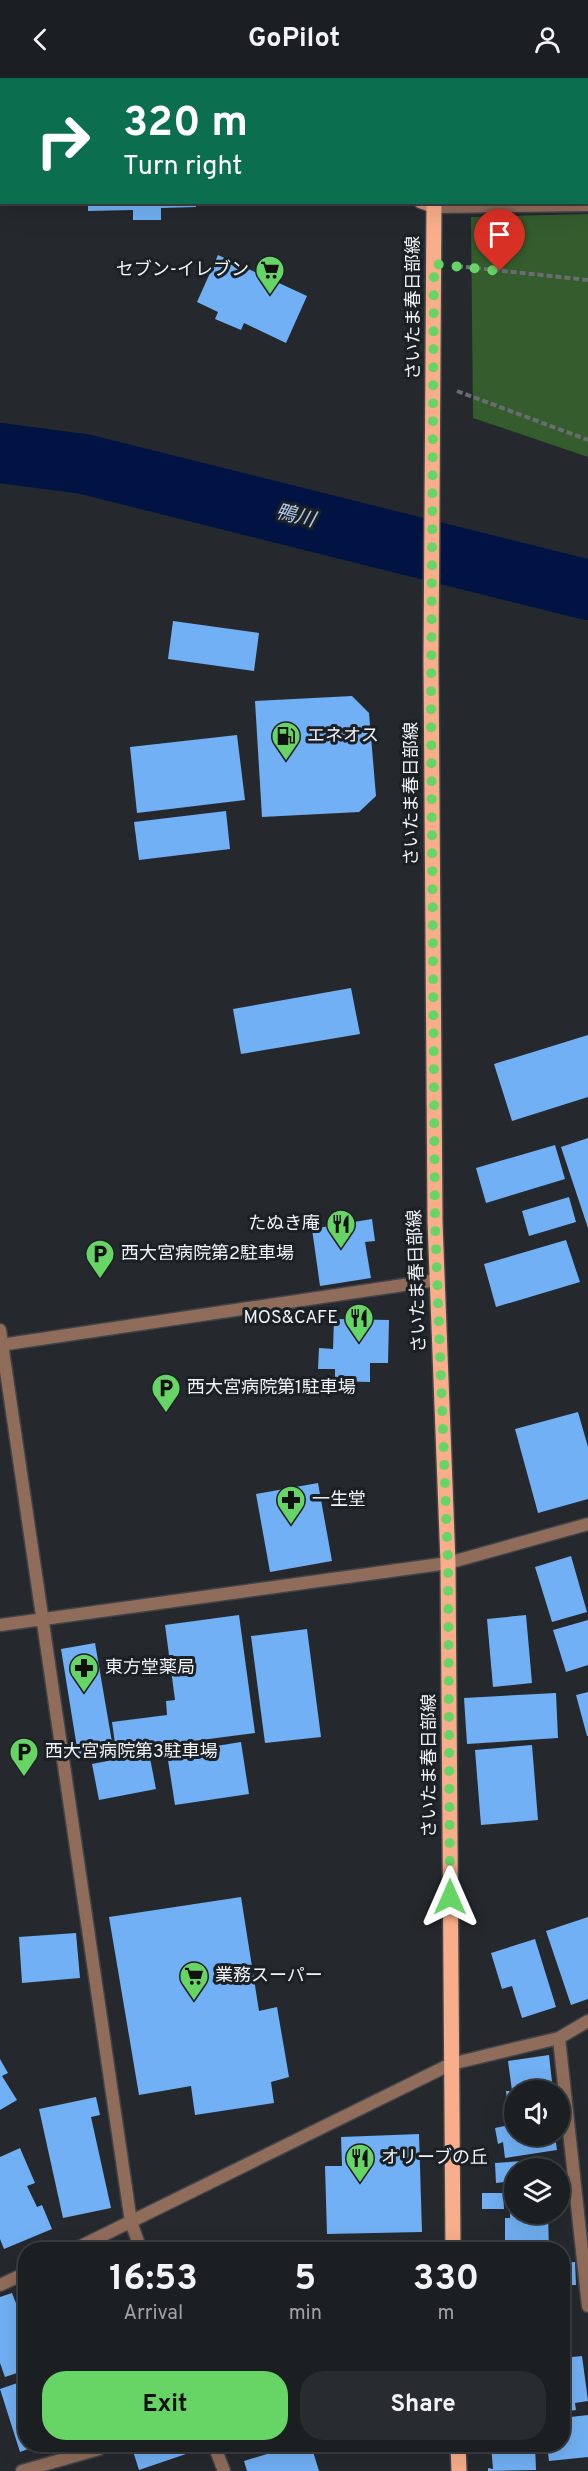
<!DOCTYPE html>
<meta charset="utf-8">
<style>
:root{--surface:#1c1f22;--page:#292c2f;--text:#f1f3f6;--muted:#a0a2a5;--line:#3a3d40;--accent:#67d466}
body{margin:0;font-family:Overpass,"Noto Sans JP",sans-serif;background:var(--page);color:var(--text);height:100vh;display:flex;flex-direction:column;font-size:22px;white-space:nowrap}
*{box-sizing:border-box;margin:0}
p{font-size:20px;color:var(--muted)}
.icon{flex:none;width:33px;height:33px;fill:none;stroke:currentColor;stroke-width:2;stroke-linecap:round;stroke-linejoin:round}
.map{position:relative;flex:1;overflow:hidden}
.panel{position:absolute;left:18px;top:2164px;width:552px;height:210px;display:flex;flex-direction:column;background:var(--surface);border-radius:24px;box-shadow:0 6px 24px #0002,0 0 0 2px var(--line)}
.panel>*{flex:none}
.guide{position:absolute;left:0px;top:0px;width:588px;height:126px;box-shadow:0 6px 24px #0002,0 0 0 2px var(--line);background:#0b6e4f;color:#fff;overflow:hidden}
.fabs{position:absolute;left:504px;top:2002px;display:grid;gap:12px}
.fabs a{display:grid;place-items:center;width:66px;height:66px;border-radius:50%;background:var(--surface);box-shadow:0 6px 24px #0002,0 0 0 2px var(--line);font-size:30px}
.pin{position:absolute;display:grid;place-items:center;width:51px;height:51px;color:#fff;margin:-62px -26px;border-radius:50% 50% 50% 0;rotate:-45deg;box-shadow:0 0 6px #0007}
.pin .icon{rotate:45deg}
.me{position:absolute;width:66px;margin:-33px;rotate:0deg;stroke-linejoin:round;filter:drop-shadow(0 0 4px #0008)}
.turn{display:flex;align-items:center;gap:21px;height:126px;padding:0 24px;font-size:27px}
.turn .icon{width:78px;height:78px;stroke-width:2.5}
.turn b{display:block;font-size:42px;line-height:51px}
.eta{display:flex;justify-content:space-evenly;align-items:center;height:102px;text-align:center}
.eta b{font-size:36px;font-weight:700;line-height:42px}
.primary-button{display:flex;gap:12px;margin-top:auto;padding:12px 24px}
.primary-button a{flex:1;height:69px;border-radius:24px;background:var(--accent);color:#111;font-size:24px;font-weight:700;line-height:69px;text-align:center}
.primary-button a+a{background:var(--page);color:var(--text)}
header{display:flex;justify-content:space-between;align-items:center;height:78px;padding:0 24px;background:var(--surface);font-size:27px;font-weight:700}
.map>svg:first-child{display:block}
.green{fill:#345c2d}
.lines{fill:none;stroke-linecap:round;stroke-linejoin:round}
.river{stroke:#001342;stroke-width:60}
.building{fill:#71b0f4}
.lane-casing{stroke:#41454a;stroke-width:15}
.street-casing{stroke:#41454a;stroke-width:15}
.secondary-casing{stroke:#41454a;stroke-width:15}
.primary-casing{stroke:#41454a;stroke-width:18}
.path{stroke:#696d72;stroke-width:4;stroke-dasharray:6 3;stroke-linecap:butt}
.lane{stroke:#906c5a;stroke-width:12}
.street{stroke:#906c5a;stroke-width:12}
.secondary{stroke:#cb9175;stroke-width:12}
.primary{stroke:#f8ae8a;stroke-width:15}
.route{stroke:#67d466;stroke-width:10;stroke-dasharray:0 18}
.labels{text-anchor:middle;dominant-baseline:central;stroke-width:6;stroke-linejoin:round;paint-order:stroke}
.poi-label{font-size:18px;fill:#eff2f6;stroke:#1b2024;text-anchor:start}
.street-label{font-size:18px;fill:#eff2f6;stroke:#1b2024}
.water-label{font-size:20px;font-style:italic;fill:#b1c8ee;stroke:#1b2024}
</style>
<header><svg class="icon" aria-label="back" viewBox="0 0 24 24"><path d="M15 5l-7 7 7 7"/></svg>GoPilot<svg class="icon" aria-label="person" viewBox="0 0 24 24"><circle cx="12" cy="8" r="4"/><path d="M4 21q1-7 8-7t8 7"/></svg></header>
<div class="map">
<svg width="588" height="2393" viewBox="0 0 588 2393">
<rect width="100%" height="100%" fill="#25292e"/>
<path class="green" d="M588,136V379L473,340L471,139Z"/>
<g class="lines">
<path class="river" d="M0,375L84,386L588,512"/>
</g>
<path class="building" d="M88,124H196V129L161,130V142H133V132L88,133Z
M218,177L307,218L286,265L244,245L241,252L215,241L218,234L197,224Z
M173,543L259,555L254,593L168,581Z
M352,618L369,635L376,718L359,734L262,739L255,623Z
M237,657L245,722L137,735L130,669Z
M226,733L230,771L139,782L134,744Z
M351,910L360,956L241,976L233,931Z
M588,957V1019L512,1043L494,986Z
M588,1060V1150L561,1069Z
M555,1067L565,1101L486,1125L476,1090Z
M569,1119L576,1144L529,1158L522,1133Z
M372,1141L375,1163L365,1164L371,1200L320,1208L312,1151Z
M566,1162L580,1204L496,1229L484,1186Z
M334,1241L389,1242L388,1285H370V1304L335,1303V1291H318L319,1270L333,1271Z
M578,1334L588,1369V1421L538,1435L515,1351Z
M318,1405L332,1483L270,1494L256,1416Z
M571,1478L587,1534L552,1544L535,1489Z
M239,1537L255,1655L116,1673L112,1644L167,1637L166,1623L175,1622L165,1547Z
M526,1537L532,1605L493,1609L487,1541Z
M588,1542V1587L566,1594L553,1552Z
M307,1551L321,1659L265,1665L251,1558Z
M95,1565L113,1670L78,1676L61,1571Z
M588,1614V1658H587L576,1617Z
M556,1615L558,1660L467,1666L464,1620Z
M241,1664L249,1716L175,1727L167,1676Z
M532,1667L538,1742L481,1747L475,1672Z
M149,1675L156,1711L99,1722L92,1686Z
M241,1819L259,1933L277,1929L289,1999L271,2004L274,2025L195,2037L191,2008L139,2017L109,1839Z
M588,1839V1921L571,1927L546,1853Z
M76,1855L80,1900L22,1905L19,1859Z
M535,1861L556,1929L522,1940L512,1908L502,1911L491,1875Z
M549,1977L553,2013H514V2038L509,2039L506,2013H512L508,1983Z
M0,1981L8,1995L2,1998L17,2022L0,2032Z
M96,2019L100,2037L91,2039L111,2130L63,2140L39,2031Z
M514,2046V2058H555L557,2072L505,2080L503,2064L498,2066L495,2050Z
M419,2056L422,2154L327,2156L325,2088H342L341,2059Z
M20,2070L35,2105L27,2108L37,2129L42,2127L52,2151L4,2171L0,2161V2079Z
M538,2082L539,2091H514V2113H506L505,2104L496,2105L495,2085Z
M482,2115H503L504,2131H482Z
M514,2119V2136H548L549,2172H512V2165L505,2166V2140H510V2120Z
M575,2184L576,2207H562V2185Z
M12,2215L26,2251V2292L5,2299L0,2285V2219Z
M582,2278L588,2323L575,2325L576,2332L562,2334V2280Z
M26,2302V2367H39L20,2374L0,2311Z
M588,2337V2379L549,2383L547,2367H562V2340Z
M131,2367H183L186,2376L139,2392Z
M296,2367H311L319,2393H247L244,2383Z
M491,2367H535L536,2392L488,2393V2390L493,2391Z"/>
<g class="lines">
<g class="lane-casing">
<path id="lane" d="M22,2393L99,2371"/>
</g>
<g class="street-casing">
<path id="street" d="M237,0V2
M434,129L588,127
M0,1252L131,2144L141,2172
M0,1267L437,1202
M0,1547L448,1485L588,1446
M559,1960L588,2228
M73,2172L451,1986L559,1960L588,1943
M0,2207L26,2195
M214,2367L224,2393"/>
</g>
<g class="secondary-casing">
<path id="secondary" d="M157,0L160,2
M420,124L434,129"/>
</g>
<g class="primary-casing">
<path id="primary" d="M434,2V0
M434,124L431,583L435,1144L448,1485L453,2172
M458,2367L459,2393"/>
</g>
<path class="path" d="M0,51H2
M457,188L588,202
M457,313L588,362"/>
<use href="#lane" class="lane"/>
<use href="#street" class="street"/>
<use href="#secondary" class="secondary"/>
<use href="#primary" class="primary"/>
</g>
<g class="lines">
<path class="route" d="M450,1819L448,1485L435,1144L431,628L434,186L500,193"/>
</g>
<defs>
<g id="supermarket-pin" transform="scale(1.5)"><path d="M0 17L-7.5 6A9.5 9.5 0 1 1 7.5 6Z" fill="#67d466" stroke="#1b2024"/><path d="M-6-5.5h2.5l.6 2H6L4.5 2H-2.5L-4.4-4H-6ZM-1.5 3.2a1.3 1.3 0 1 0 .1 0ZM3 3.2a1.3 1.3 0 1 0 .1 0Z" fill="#111"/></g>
<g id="fuel-pin" transform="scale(1.5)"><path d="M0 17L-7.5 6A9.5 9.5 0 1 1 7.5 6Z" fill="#67d466" stroke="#1b2024"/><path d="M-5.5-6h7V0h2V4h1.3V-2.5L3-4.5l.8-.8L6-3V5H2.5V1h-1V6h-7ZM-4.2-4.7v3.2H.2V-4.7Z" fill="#111"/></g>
<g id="restaurant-pin" transform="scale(1.5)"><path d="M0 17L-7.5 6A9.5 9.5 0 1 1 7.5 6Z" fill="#67d466" stroke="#1b2024"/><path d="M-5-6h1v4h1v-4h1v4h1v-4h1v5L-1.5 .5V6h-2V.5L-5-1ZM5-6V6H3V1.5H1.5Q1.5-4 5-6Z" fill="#111"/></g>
<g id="parking-pin" transform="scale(1.5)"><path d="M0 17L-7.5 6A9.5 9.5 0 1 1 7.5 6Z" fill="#67d466" stroke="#1b2024"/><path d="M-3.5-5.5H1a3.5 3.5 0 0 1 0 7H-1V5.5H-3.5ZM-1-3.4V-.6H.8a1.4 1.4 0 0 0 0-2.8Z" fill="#111"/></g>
<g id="pharmacy-pin" transform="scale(1.5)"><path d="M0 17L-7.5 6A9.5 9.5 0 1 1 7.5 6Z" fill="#67d466" stroke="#1b2024"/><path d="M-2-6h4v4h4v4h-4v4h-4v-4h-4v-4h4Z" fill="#111"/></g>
</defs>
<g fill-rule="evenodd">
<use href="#supermarket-pin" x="270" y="192"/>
<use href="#fuel-pin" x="286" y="658"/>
<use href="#restaurant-pin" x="341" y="1146"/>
<use href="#parking-pin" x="100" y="1176"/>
<use href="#restaurant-pin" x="359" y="1240"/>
<use href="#parking-pin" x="166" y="1310"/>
<use href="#pharmacy-pin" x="291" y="1422"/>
<use href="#pharmacy-pin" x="84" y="1590"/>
<use href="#parking-pin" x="24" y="1674"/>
<use href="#supermarket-pin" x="194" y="1898"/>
<use href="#restaurant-pin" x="360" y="2080"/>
</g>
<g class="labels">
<g class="poi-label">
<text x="249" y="192" text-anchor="end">セブン-イレブン</text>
<text x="307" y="658">エネオス</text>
<text x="320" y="1146" text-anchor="end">たぬき庵</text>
<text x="121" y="1176">西大宮病院第2駐車場</text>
<text x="338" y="1240" text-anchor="end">MOS&amp;CAFE</text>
<text x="187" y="1310">西大宮病院第1駐車場</text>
<text x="312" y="1422">一生堂</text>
<text x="105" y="1590">東方堂薬局</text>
<text x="45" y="1674">西大宮病院第3駐車場</text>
<text x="215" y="1898">業務スーパー</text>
<text x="381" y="2080">オリーブの丘</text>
</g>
<g class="street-label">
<text transform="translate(414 230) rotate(-90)">さいたま春日部線</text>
<text transform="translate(412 716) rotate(-90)">さいたま春日部線</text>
<text transform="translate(418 1203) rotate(-92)">さいたま春日部線</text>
<text transform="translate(430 1688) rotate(-90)">さいたま春日部線</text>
</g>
<g class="water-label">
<text transform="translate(295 439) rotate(14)">鴨川</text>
</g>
</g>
</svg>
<div class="fabs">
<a><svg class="icon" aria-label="sound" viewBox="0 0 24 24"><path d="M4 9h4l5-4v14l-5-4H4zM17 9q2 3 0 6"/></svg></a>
<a><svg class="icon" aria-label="layers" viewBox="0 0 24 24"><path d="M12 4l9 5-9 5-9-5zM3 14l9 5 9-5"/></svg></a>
</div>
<div class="pin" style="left:500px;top:193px;background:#d93025"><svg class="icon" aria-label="arrive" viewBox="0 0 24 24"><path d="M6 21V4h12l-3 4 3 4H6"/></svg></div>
<svg class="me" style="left:450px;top:1819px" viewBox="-20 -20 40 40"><path d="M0-17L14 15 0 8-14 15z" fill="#67d466" stroke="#fff" stroke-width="4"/></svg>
<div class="guide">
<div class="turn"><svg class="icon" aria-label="right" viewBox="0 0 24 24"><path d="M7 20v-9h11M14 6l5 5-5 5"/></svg><div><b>320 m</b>Turn right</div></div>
</div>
<section class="panel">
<div class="eta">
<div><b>16:53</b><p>Arrival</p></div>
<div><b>5</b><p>min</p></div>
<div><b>330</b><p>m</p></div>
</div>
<div class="primary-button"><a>Exit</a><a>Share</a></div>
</section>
</div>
